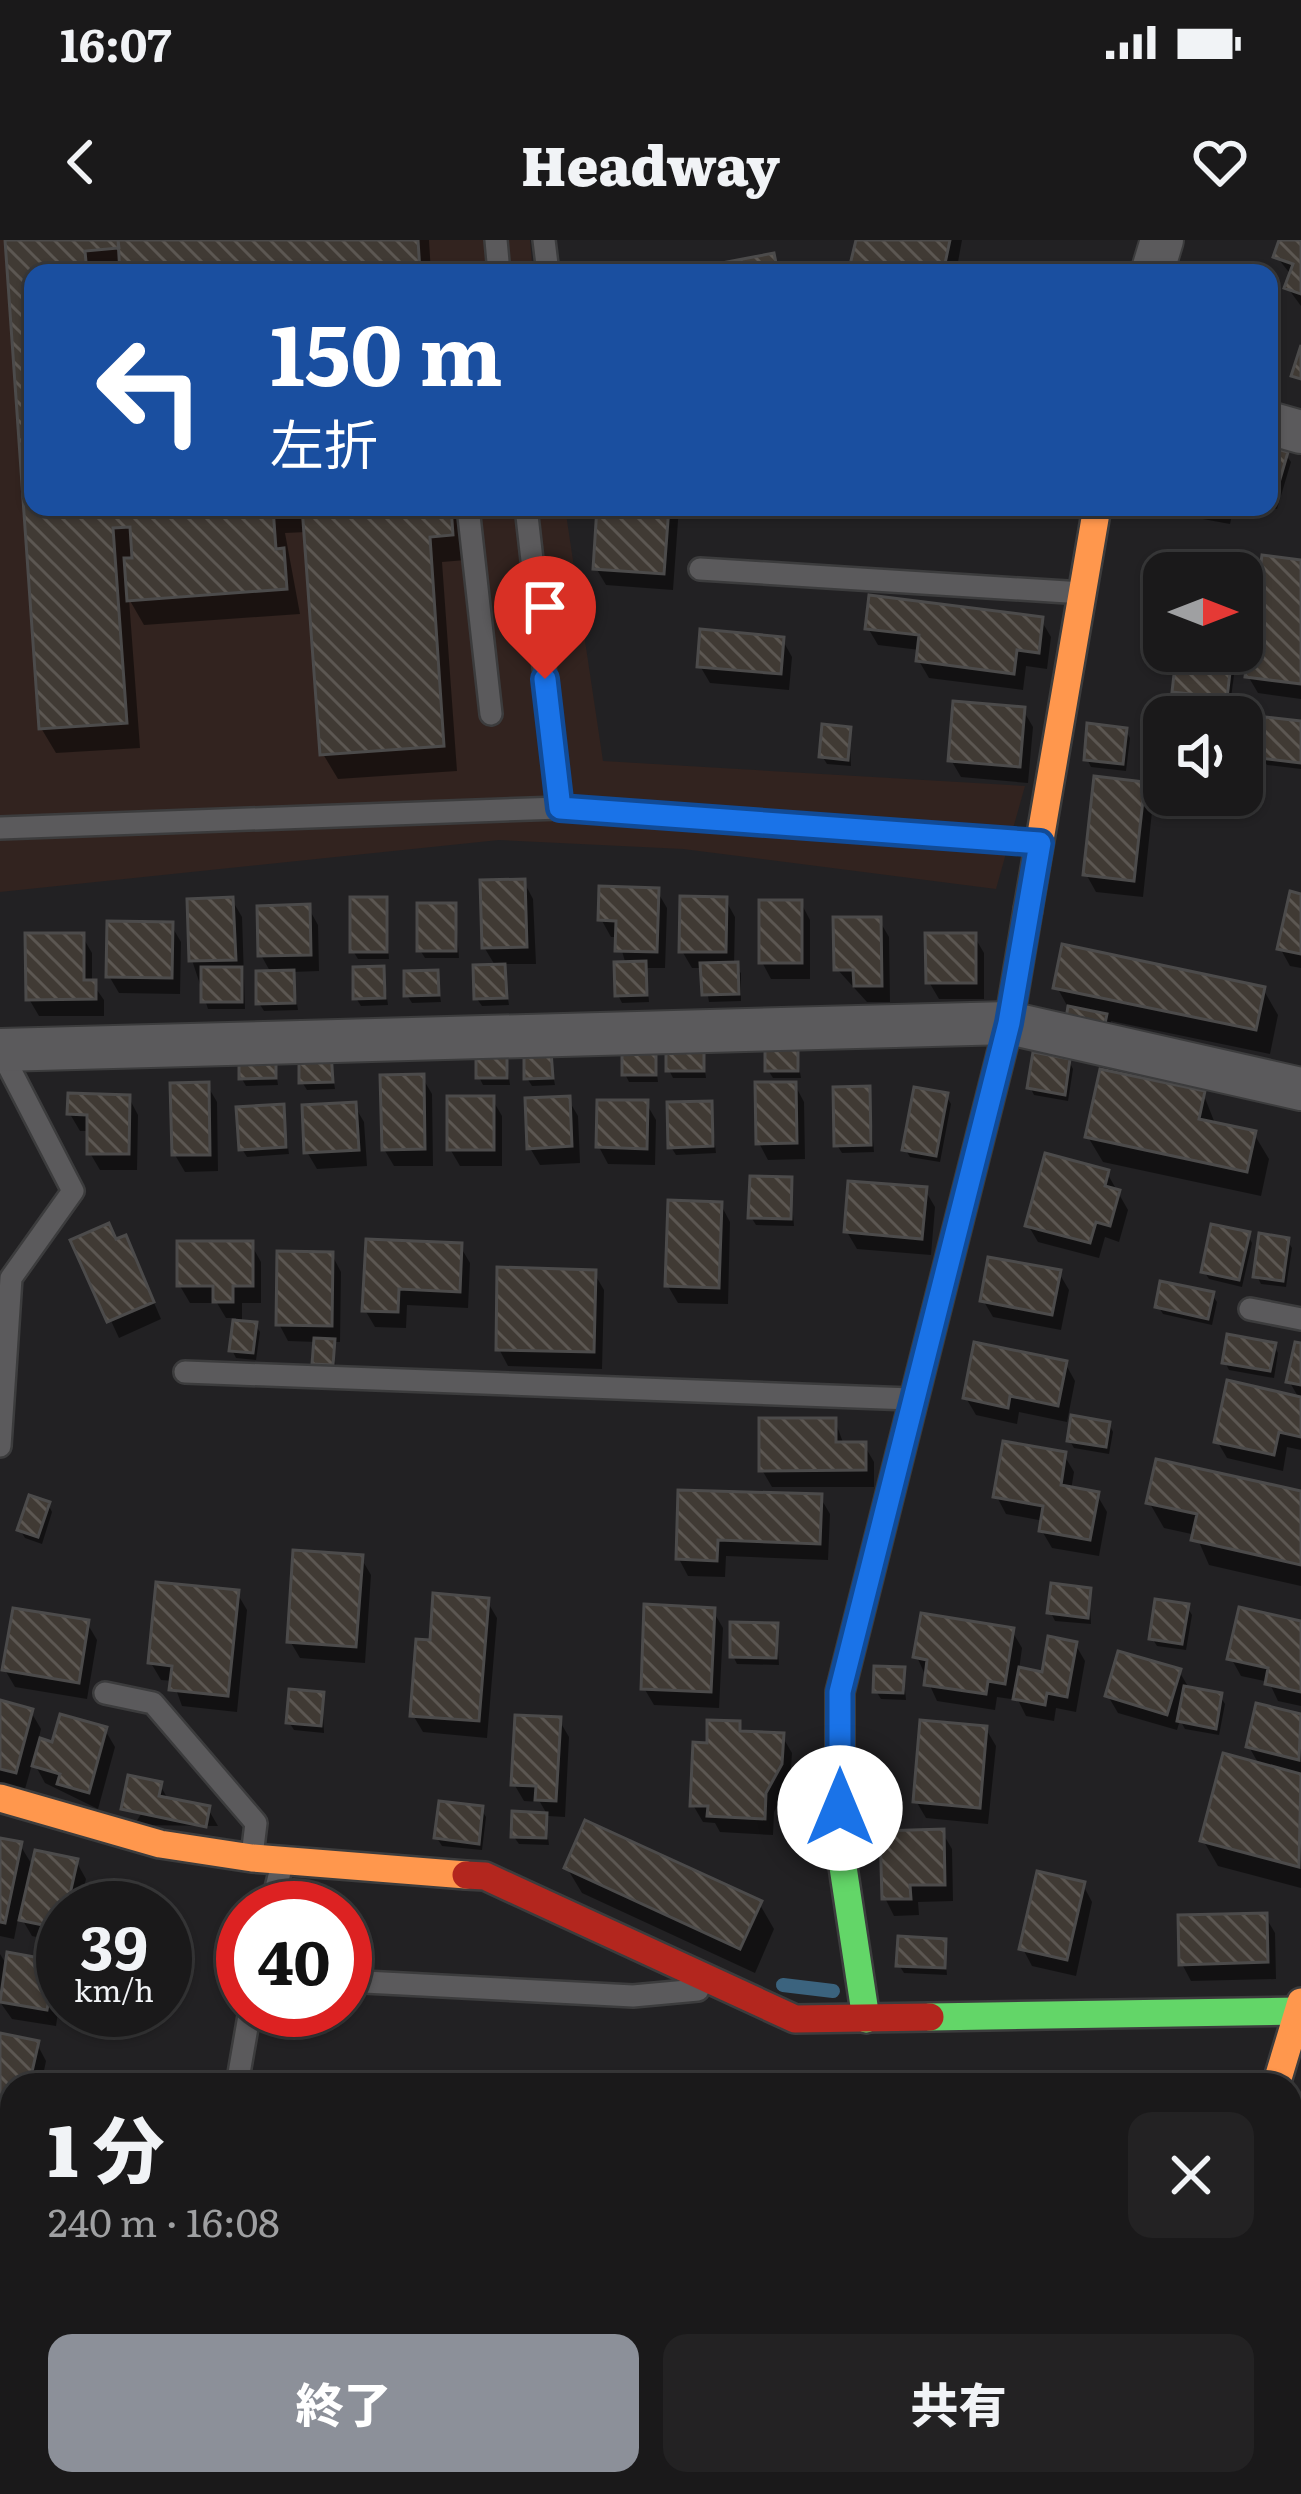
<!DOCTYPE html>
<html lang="ja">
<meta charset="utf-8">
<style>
:root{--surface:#1a191a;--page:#232223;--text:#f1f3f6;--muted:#9fa0a2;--line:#383839;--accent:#8c9099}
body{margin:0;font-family:Literata,"Noto Sans JP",serif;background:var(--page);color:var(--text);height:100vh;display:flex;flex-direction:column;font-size:45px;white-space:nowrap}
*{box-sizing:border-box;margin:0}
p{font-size:39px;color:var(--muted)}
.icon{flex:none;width:66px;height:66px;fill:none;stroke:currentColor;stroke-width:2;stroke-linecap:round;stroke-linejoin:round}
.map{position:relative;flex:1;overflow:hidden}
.side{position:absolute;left:0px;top:1833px;width:1302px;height:423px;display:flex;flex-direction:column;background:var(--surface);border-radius:36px 36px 0 0;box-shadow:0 3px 9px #0004,0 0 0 3px var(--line)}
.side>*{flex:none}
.hud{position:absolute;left:24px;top:24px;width:1254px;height:252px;border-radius:24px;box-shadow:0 3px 9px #0004,0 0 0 3px var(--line);background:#1a4fa0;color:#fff;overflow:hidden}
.needle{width:78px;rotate:90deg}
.buttons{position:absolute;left:1143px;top:312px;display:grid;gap:24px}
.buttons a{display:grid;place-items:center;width:120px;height:120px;border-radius:24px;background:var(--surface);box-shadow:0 3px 9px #0004,0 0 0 3px var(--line);font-size:60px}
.speed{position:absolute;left:36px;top:1641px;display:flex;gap:24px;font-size:60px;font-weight:700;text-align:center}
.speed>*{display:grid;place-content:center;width:156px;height:156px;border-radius:50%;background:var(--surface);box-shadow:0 3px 9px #0004,0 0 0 3px var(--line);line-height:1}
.speed small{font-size:30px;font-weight:400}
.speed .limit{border:18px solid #d22;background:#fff;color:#111}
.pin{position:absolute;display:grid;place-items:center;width:102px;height:102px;color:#fff;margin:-123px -51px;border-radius:50% 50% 50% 0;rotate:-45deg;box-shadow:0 0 12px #0007}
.pin .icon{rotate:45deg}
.me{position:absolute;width:132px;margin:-66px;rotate:0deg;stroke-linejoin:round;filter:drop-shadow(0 0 9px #0008)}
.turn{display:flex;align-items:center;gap:42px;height:252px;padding:0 48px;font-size:54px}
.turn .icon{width:156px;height:156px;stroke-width:2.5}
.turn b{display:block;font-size:84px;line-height:102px}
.round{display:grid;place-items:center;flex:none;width:126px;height:126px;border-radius:24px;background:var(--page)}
.summary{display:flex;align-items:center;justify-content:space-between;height:204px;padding:0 48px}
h1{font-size:72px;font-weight:800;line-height:90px}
.action{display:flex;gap:24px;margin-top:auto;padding:24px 48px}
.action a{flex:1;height:138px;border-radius:24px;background:var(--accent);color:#fff;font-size:48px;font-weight:800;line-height:138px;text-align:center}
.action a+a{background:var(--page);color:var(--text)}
.status{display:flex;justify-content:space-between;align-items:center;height:84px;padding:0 60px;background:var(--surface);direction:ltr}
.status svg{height:33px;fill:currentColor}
header{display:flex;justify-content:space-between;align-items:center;height:156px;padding:0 48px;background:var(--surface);font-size:54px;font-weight:800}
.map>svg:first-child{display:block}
.education{fill:#32231f}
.shadow{fill:#0007}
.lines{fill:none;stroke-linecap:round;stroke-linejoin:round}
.stream{stroke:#3b637e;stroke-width:14}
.building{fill:url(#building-back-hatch);stroke:#4c4b4b;stroke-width:3}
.lane-casing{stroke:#3c3c3d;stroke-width:26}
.street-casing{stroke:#3c3c3d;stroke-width:46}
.fast-casing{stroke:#3c3c3d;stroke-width:32}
.slow-casing{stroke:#3c3c3d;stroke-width:32}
.jam-casing{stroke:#3c3c3d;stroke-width:32}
.lane{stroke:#5b5a5c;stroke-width:21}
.street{stroke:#5b5a5c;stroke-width:42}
.fast{stroke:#63d668;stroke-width:27}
.slow{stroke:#ff974d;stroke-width:27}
.jam{stroke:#b3261e;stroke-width:27}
.route-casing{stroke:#114b97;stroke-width:30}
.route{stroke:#1a73e8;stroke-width:21}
</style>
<div class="status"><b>16:07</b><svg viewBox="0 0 49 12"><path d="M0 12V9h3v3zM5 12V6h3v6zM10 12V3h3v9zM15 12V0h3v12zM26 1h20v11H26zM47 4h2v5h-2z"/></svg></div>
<header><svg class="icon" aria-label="back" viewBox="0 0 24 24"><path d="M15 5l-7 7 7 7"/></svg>Headway<svg class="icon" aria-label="heart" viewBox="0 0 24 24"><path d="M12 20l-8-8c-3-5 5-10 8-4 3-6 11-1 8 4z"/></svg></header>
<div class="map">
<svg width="1301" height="2254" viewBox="0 0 1301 2254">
<defs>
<pattern id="building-back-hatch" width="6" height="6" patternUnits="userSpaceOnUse" patternTransform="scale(3)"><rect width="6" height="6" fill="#403a34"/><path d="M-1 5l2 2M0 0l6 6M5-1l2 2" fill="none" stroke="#5c5752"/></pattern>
</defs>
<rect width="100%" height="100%" fill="#222123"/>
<path class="education" d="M0,0H530L533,33H33V267H565L603,521L1025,546L996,649L683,609L499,600L0,652Z"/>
<path class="shadow" d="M8,0H429L431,33H33V267H459L466,320L442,322L457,531L338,539L323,514L307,292L285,293L300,374L144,385L129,359L140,508L56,513L41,488Z
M859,0H962L956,33H851Z
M1282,0H1301V66L1287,47L1292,36L1276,16Z
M1269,94L1276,107L1269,127Z
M1270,210L1286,215L1291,222L1277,269L1269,267Z
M600,267H679L673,350L606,345L596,328Z
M1177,267H1234L1230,284L1181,275Z
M1301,323V459L1258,453L1248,436Z
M1041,380L1051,397L1047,429L1026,426L1023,450L929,438L919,421L920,410L878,405L868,388Z
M782,399L792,417L789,450L710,443L700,426Z
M1229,427L1234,435L1230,465L1180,459L1175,451Z
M1023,470L1033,487L1028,543L961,537L951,520Z
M1301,484V529L1267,525L1262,517Z
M849,489L851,526L827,524L822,516Z
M1126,491L1130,498L1126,531L1091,527L1087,519Z
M1143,545L1153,562L1143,657L1096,652L1086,634Z
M524,642L533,659L536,724H502L509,765L482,766L477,759L496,727L484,707Z
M657,651L667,668L665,728H646L649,762L622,763L618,755L626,725L618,697H611L601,679Z
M1301,657V728L1290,726L1280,708Z
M725,659L735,677L734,726L741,733V761L709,762L703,728H692L682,711Z
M232,660L242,677L245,769H208L192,720Z
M385,660L389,719H358L353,711Z
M801,663L810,680V739H771L762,722Z
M455,666L459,718H425L420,710Z
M308,667L318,685L319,731L292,732L298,770L264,771L259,763L271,733L261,715Z
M879,680L889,697L890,762H867L837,729Z
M171,685L181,702L180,754L119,753L109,736Z
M82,696L92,713V743L104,760V776H39L29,759Z
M974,696L984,713V759H939L929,742Z
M383,729L388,765L361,766L356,758Z
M436,733L441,762L412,763L407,755Z
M1057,747L1263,749L1278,775L1270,814L1111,781L1107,799L1070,771Z
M702,809L706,838H673L669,830Z
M796,809L801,838H773L768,830Z
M654,811L658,842H629L625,834Z
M329,814L335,849L307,850L302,842Z
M549,814L555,845L532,846L527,838Z
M506,818L510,845H483L479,837Z
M274,819L278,845L246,846L242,839Z
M1069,821L1073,829L1068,861L1034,855L1030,847Z
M422,837L432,854L433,926H394L384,909Z
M207,845L217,862L218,931L185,932L175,915Z
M795,845L804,862L805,919L768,920L759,903Z
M869,849L874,912L842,913L837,905Z
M1203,853L1216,886L1254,894L1269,919L1261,956L1103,922L1088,897Z
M946,856L951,864L940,922L910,917L905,909Z
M129,858L138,875L137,930H100L90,913V891H80L70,874Z
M492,859L502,876V926H460L450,909Z
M568,859L578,876L580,923L540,925L530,908Z
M646,863L656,880L655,925L608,924L599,907Z
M710,864L716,913L676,915L671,907Z
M354,865L364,882L367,926L317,929L307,912Z
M282,867L289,914L247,917L242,909Z
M1107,933L1128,970L1119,1002L1105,997L1099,1018L1038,1002L1028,985Z
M790,940L794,986L756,985L751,977Z
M925,950L935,967L931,1015L857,1009L847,992Z
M721,965L730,982L728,1064L678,1063L668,1046Z
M1248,995L1252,1003L1242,1047L1209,1039L1204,1031Z
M1287,1000L1292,1008L1286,1047L1261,1044L1257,1036Z
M74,1001L117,1002L134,1016L161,1079L119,1098Z
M251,1004L261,1022V1063H242V1084L255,1085L260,1092L256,1120L236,1118L232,1110L236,1078H226L217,1063H190L180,1046Z
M460,1006L470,1023L468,1068L407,1065L406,1088L375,1087L365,1070Z
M332,1015L341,1032L340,1102H333L336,1131H319L317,1102L288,1101L279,1084Z
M594,1033L604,1050L602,1129L508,1126L499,1109Z
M1059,1033L1069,1050L1061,1090L993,1077L983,1060Z
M1212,1055L1217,1062L1212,1085L1163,1074L1158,1066Z
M1274,1106L1278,1113L1274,1138L1229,1130L1225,1122Z
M1301,1106V1210L1287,1207L1283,1231L1227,1218L1217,1201L1300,1160L1289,1141Z
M1065,1123L1075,1141L1067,1182L1019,1172L1017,1184L976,1175L966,1158Z
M835,1181L844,1205H864L874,1222V1247H772L762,1230Z
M1109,1184L1113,1192L1109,1214L1074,1208L1070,1201Z
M1064,1215L1074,1232L1071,1250L1097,1255L1107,1272L1099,1316L1052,1308L1042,1291L1044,1281L1006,1274L997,1257Z
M681,1253L820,1257L830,1274L828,1320L726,1316L725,1337L688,1336L679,1319Z
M1301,1254V1346L1209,1325L1196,1295L1164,1288L1149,1262Z
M48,1264L52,1272L42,1304L25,1298L20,1290Z
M361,1318L371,1335L365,1423L300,1418L290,1401Z
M1089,1350L1091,1384L1055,1381L1051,1373Z
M237,1353L247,1370L237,1472L182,1466L173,1441L161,1440L151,1423Z
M487,1361L497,1378L487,1498L423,1492L413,1475L432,1404Z
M1187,1367L1192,1375L1186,1410L1157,1406L1152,1398Z
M713,1371L723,1388L719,1468L654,1465L644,1448Z
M87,1383L97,1400L87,1459L15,1447L5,1430Z
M1301,1384V1466L1278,1461L1269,1442L1241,1436L1231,1418Z
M776,1386L779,1425L737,1424L733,1416Z
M1012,1391L1022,1408L1019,1430L1044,1435L1075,1404L1085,1421L1076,1472L1056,1468L1054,1481L1026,1476L1018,1460L997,1457L995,1470L937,1461L917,1417Z
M903,1430L906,1460L881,1459L876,1451Z
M1179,1431L1190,1450L1220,1456L1225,1464L1219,1495L1185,1489L1180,1480L1177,1490L1118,1473L1108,1456Z
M322,1455L324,1493L294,1490L289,1482Z
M0,1464L31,1472L41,1489L38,1501L54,1505L105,1490L115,1507L98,1569L45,1543L33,1521L25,1549L0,1542Z
M1259,1467L1301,1477V1648L1218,1626L1203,1600L1260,1526L1249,1507Z
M559,1480L569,1497L565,1577L548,1576L540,1562L524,1561L514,1544Z
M738,1484L744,1494L782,1496L792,1513L790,1542L774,1572L773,1595L720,1592L715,1583L703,1582L693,1565L710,1506Z
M986,1489L996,1506L988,1584L926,1578L916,1561Z
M160,1545L169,1561L208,1569L218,1586L134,1585Z
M481,1569L486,1577L482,1610L442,1606L437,1598Z
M545,1576L549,1605L519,1604L514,1597Z
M942,1592L952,1609L953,1661L918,1662L919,1675L894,1676L885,1658Z
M0,1601L20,1605L34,1628L76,1621L86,1639L79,1668H63V1703L32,1696L19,1674L14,1699L0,1696Z
M567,1628L759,1663L774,1689L755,1733L582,1653Z
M1083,1645L1092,1662L1076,1736L1032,1726L1023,1709Z
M1265,1676L1275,1693L1276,1739L1191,1741L1182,1724Z
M944,1702L947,1735L904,1733L899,1725Z
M0,1714L8,1727L54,1723L63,1739L56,1786L12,1779L0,1762Z
M0,1796L37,1804L46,1821L41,1845H12V1954L0,1952Z
M12,2051V2118L0,2122V2055Z
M1301,2091V2149L1290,2133Z
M720,2244H774L776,2254H720Z
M965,2244H1090L1091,2246L1089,2254H963Z
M1104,2244H1135L1133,2252Z"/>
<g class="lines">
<path class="stream" d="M783,1745L833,1751"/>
</g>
<path class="building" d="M5,0H118L119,8L85,11L87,33H33V267H289L273,268L276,309L284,308L287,349L127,361L124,318H132L130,287L113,288L127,483L39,489Z
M118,0H418L420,32L120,33Z
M856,0H950L943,33H848Z
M1279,0H1301V54L1284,48L1293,24L1273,17Z
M774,13L778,33H724L722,23Z
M1301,105V139L1291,136Z
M1269,207L1288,212L1273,263L1269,261Z
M302,267H451L453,295L430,297L444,506L320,515Z
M597,267H669L664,334L593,329Z
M1262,315L1301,320V444L1245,437Z
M869,355L1043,377L1039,413L1017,410L1014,434L916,421L919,395L865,389Z
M700,389L784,397L781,434L697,427Z
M1176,417L1231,424L1227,458L1172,452Z
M953,461L1025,467L1020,527L948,521Z
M1172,469L1231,473V477H1171Z
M1265,477L1301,481V523L1259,518Z
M1087,483L1127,488L1123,524L1084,520Z
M822,484L851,487L848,520L819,517Z
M1156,491H1164V531L1153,530Z
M1094,536L1145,542L1134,641L1083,635Z
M525,639L527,707L482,708L480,640Z
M599,646L659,648L657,712L615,711L616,681L598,680Z
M1290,651L1301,654V714L1277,709Z
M680,656L727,657L726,712H679Z
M233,657L236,720L189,721L187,659Z
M350,657H387V712H350Z
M759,660H802V723H759Z
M417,663H456V711H417Z
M310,664L311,715L258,716L257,666Z
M833,677H881L882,746H854L853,730H834Z
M107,681L173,682L172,738L106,737Z
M25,693H84V740H96V759L26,760Z
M925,693H976V743H926Z
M1062,704L1265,747L1256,790L1053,748Z
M646,721L647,755L615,756L614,722Z
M738,722L739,754L702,755L700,723Z
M505,724L507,758L474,759L473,725Z
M384,726L385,758L353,759V727Z
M201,727H242V762H201Z
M294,730L295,763L256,764V731Z
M438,730L439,755L404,756V731Z
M1068,766L1107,774L1103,793L1065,785Z
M666,806H704V831H666Z
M765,806H798V831H765Z
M622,808H656V835H622Z
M331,811L333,842L299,843V812Z
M551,811L553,838L524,839V812Z
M1033,812L1070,819L1065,855L1027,848Z
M476,815H507V838H476Z
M276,816V838L239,839V817Z
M1100,829L1205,851L1199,879L1256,891L1247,932L1085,897Z
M424,834L425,909L382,910L380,835Z
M209,842L210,915H172L170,843Z
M755,842H796L797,903L756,904Z
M870,846L871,905L834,906L833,847Z
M914,847L948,853L936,916L902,910Z
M68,853L130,855L129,914H87V875L67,874Z
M447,856H494V910H447Z
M570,856L572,906L527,909L525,858Z
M597,860H648L647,909L596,907Z
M712,861L713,906L668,908L667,862Z
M356,862L359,910L304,913L302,865Z
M284,864L286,907L239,910L236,867Z
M1045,913L1109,930L1105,946L1120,950L1110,986L1096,982L1090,1003L1025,986Z
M750,936L792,937L791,979L748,978Z
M848,941L927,947L922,999L844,992Z
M668,960L722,962L719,1048L665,1046Z
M109,983L116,999L126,995L154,1062L107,1082L70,1000Z
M1211,984L1250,992L1239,1040L1201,1032Z
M1259,993L1289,998L1283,1041L1253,1037Z
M366,999L462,1003L460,1052L399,1049L398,1072L362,1071Z
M177,1001H253V1046H233V1062H213V1046H177Z
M277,1011L333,1012L332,1086L276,1085Z
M988,1017L1061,1030L1052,1075L980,1061Z
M497,1027L596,1030L594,1112L496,1110Z
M1160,1041L1214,1052L1208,1079L1155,1067Z
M233,1080L257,1082L253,1113L229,1111Z
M1227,1094L1276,1103L1270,1131L1222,1123Z
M314,1098L335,1099L333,1125L312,1124Z
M974,1102L1067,1121L1058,1166L1010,1156L1008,1168L963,1158Z
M1295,1102L1301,1103V1145L1286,1142Z
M1227,1140L1301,1157V1197L1279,1192L1274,1215L1214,1202Z
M1071,1175L1110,1182L1106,1207L1067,1201Z
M759,1178H836V1202H866V1230L759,1231Z
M1003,1201L1066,1212L1061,1245L1099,1252L1090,1300L1039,1291L1043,1266L993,1257Z
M1156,1219L1301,1251V1325L1191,1300L1197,1274L1146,1263Z
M678,1250L822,1254L820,1304L718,1300L717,1321L676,1319Z
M29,1255L50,1262L38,1297L17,1290Z
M293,1310L363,1315L356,1407L287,1402Z
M156,1342L239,1350L228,1456L169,1450L172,1426L148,1423Z
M1051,1343L1091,1348L1088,1378L1047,1373Z
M433,1353L489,1358L479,1481L410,1476L416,1399L430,1400Z
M1155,1359L1189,1364L1182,1404L1149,1399Z
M644,1364L715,1368L711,1452L641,1449Z
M1239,1367L1301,1381V1452L1265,1444L1268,1428L1227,1419Z
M13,1368L89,1380L79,1443L2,1430Z
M921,1373L1014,1388L1005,1444L988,1441L986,1454L924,1445L927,1420L913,1417Z
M730,1382L778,1383L776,1418L730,1417Z
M1048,1396L1077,1402L1067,1457L1047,1453L1045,1465L1013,1459L1019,1427L1042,1432Z
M1118,1411L1181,1429L1167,1475L1105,1456Z
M874,1426L905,1427L903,1453L873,1452Z
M1184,1446L1222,1453L1216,1489L1177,1481Z
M289,1449L324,1452L321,1486L286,1483Z
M0,1460L33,1469L16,1533L0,1529Z
M1256,1463L1301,1474L1299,1520L1246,1507Z
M60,1474L107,1487L89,1553L57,1544L60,1534L32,1526L40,1498L52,1502Z
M515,1475L561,1477L556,1561L535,1560L536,1546L511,1545Z
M707,1480L740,1481V1491L784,1493L782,1524L766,1553L765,1579L707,1576L708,1566H690L693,1502L707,1503Z
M920,1480L987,1486L980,1568L913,1562Z
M1223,1513L1301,1534L1299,1627L1200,1601Z
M128,1535L162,1542L159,1556L210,1566L206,1587L121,1569Z
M439,1561L483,1566L479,1604L434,1598Z
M512,1571L547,1573L546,1598L511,1597Z
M585,1580L762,1661L740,1709L564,1628Z
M944,1589L945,1645H910L911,1659H882L880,1591Z
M0,1598L22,1602L5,1683L0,1682Z
M35,1610L78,1619L62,1689L19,1680Z
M1037,1631L1085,1642L1067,1720L1019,1709Z
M1267,1673L1268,1722L1179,1725L1178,1675Z
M898,1696L946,1699L945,1728L896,1726Z
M7,1712L56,1721L47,1770L0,1762Z
M0,1793L39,1801L29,1845H12V1866L0,1863Z
M0,1875L12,1877L8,1939L0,1938Z
M1301,1906V1947L1290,1944Z
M12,2048V2098L0,2102V2052Z
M1301,2080V2136L1290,2133Z
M717,2244H768V2254H717Z
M962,2244H1079L1077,2254H960Z"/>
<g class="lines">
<g class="lane-casing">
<path id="lane" d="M496,0L499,33
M544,0L548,33
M468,267L491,474
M526,267L560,568
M700,329L1083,353
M0,588L560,568L1036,603
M0,810L73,951L11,1038L0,1206
M1250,1069L1301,1079
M185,1132L911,1159
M105,1453L153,1463L256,1583L252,1616
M271,1668L283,1620
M345,1741L633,1756L698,1750
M237,1845L250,1770"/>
</g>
<g class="street-casing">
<path id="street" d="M1152,33L1162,0
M1269,183L1301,192
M0,810L1009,783L1301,849
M1290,1971L1301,1974"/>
</g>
<g class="fast-casing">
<path id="fast" d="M930,1777L1299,1771
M866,1779L840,1607V1452L1009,783L1028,670
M1159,2254L1162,2244"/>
</g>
<g class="slow-casing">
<path id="slow" d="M1028,670L1097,267
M0,1558L160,1604L252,1618L466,1635
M1276,1845L1301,1762"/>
</g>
<g class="jam-casing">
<path id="jam" d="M466,1635L485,1636L795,1779L930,1777"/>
</g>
<use href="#lane" class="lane"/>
<use href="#street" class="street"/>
<use href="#fast" class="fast"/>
<use href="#slow" class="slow"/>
<use href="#jam" class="jam"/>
</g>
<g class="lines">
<g class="route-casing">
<path id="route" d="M545,439L560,568L1040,603L1009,783L840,1452V1568"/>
</g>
<use href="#route" class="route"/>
</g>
</svg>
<div class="buttons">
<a><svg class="needle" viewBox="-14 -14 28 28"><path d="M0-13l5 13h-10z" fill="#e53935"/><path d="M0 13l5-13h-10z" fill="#9fa0a2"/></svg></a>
<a><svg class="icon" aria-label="sound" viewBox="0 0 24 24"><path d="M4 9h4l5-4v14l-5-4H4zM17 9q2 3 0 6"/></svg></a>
</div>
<div class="speed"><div>39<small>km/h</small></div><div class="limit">40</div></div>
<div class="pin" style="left:545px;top:439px;background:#d93025"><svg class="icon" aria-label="arrive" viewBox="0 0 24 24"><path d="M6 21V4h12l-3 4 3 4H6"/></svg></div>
<svg class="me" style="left:840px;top:1568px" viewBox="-20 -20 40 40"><circle r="19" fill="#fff"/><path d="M0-13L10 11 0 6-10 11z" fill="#1a73e8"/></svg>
<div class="hud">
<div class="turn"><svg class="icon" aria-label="left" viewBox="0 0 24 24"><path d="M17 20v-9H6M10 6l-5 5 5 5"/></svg><div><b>150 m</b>左折</div></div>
</div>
<section class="side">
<div class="summary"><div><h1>1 分</h1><p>240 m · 16:08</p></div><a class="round"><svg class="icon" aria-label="close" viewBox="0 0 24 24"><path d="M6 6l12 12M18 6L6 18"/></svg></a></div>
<div class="action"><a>終了</a><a>共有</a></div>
</section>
</div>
